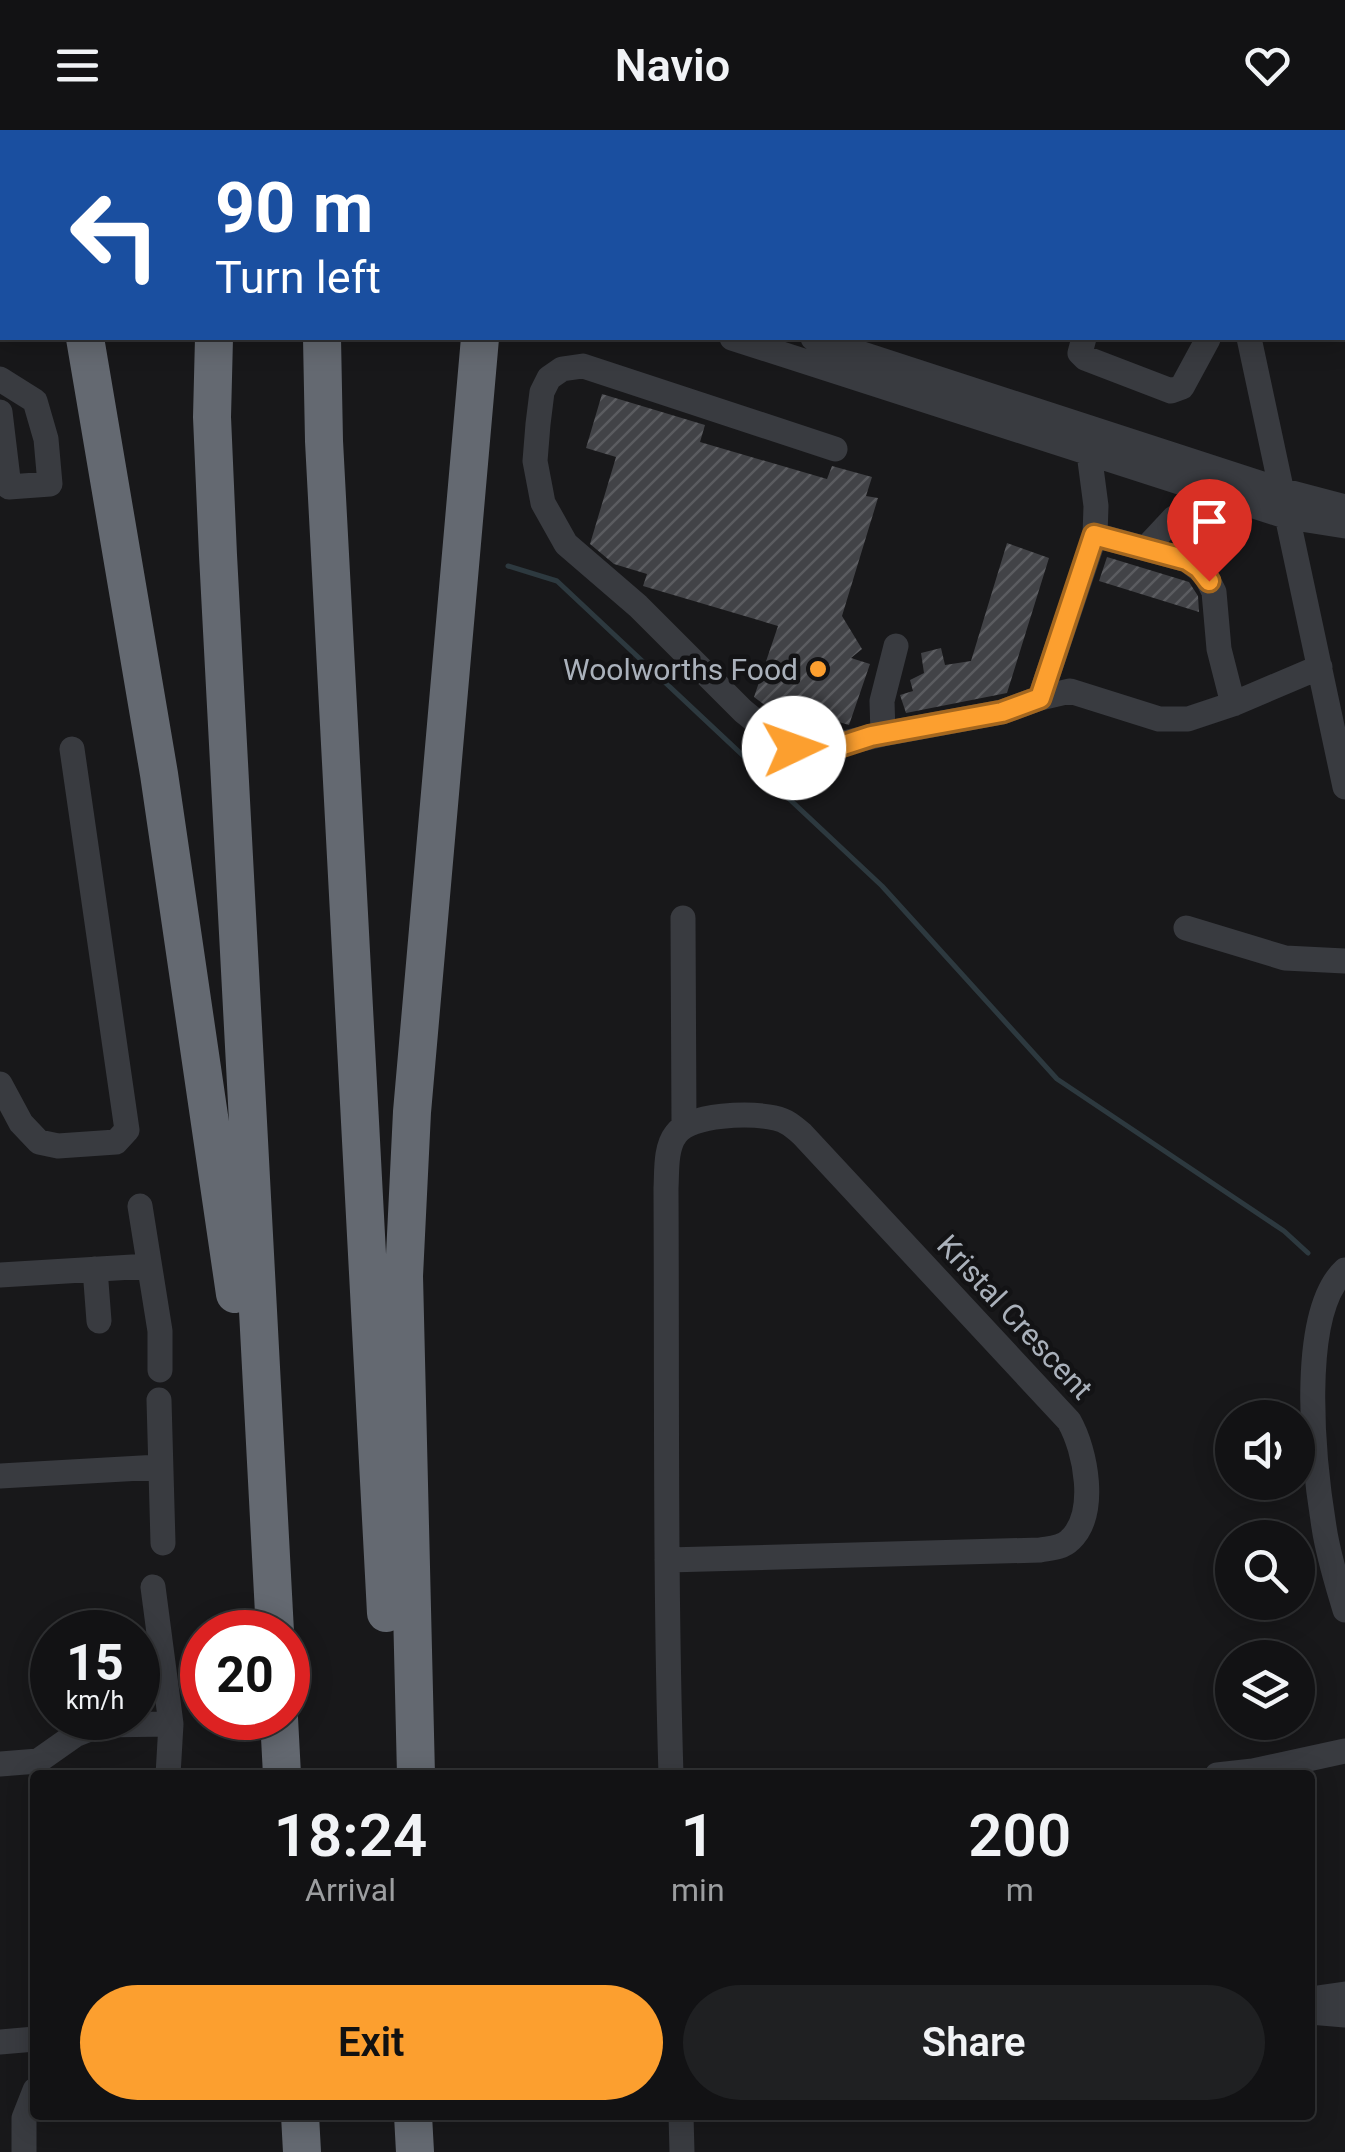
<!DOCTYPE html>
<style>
:root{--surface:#121214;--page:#1f2022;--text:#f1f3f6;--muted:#9c9ea0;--line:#313234;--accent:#fc9f2f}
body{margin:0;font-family:Roboto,sans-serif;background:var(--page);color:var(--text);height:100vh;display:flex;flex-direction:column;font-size:38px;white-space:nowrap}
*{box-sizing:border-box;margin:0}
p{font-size:32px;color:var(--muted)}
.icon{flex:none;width:55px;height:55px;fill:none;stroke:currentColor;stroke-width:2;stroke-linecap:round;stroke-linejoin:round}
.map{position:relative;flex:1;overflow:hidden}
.details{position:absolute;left:30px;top:1640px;width:1285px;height:350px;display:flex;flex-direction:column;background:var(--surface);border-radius:10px;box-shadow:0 5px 25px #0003,0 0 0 2px var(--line)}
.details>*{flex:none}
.hud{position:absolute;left:0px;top:0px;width:1345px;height:210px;box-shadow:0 5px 25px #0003,0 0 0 2px var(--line);background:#1a4fa0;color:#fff;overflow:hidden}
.fabs{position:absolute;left:1215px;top:1270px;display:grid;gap:20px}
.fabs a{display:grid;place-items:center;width:100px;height:100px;border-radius:50%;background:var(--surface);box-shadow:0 5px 25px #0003,0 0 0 2px var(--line);font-size:50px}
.speed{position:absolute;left:30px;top:1480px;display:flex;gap:20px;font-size:50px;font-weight:700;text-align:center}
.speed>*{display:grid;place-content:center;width:130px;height:130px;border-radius:50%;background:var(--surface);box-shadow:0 5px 25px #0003,0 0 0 2px var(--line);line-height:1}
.speed small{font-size:25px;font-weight:400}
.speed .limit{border:15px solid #d22;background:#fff;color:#111}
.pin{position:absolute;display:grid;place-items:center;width:85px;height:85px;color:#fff;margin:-102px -42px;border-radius:50% 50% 50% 0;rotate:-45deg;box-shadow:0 0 10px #0007}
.pin .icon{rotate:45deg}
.me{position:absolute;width:110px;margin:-55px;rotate:87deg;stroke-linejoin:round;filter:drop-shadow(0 0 8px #0008)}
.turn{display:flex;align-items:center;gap:35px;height:210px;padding:0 50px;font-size:45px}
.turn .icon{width:130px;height:130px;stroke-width:2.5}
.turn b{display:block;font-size:70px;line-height:85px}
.eta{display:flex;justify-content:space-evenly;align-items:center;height:170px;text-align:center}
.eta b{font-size:60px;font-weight:600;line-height:70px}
.primary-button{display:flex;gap:20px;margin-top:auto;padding:20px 50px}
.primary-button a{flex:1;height:115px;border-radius:60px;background:var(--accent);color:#111;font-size:40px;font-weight:600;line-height:115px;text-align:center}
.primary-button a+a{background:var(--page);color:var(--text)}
header{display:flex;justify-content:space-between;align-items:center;height:130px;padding:0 50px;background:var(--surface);font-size:45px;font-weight:600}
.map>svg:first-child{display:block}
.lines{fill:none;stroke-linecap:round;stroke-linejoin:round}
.stream{stroke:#2d393f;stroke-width:5}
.building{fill:url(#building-hatch)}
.minor{stroke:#393b40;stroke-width:25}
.highway{stroke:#646971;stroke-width:38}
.route-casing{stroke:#a4671f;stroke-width:25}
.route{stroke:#fc9f2f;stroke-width:18}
.poi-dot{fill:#fc9f2f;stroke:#131315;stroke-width:4}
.labels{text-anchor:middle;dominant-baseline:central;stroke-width:9;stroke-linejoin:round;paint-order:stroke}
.poi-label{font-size:30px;fill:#aab1bb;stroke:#131315;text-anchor:end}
.street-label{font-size:30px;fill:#aab1bb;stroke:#131315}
</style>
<header><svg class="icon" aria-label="menu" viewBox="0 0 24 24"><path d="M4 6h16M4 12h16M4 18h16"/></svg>Navio<svg class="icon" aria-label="heart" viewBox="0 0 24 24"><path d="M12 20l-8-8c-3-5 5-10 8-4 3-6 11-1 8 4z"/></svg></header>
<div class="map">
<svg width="1345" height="2022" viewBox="0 0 1345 2022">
<defs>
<pattern id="building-hatch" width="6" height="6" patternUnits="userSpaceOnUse" patternTransform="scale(2.5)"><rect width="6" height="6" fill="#424347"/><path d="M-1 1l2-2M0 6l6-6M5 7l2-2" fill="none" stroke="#5b5c60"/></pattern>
</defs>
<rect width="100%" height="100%" fill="#18181a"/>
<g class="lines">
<path class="stream" d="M508,436L557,451L882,756L1057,949L1284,1101L1308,1123"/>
</g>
<path class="building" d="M602,264L705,295L700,312L827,349L832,336L872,347L866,366L878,368L842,486L862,519L851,528L870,534L849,595L808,583L796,599L754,567L778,496L643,456L647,444L614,434L590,414L616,327L586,318Z
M1007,413L1049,428L1007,563L906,583L900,565L913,561L910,550L924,543L921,523L941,518L945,535L971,531Z
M1107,427L1189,452L1198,466L1199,482L1099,451Z"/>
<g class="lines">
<path class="minor" d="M94,0L101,2
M177,0L184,2
M939,0L947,2
M1205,0L1206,2
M1342,100H1345
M732,208L1288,387L1345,396
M813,208L1281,360L1345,377
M1084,208L1080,223L1085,228L1171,261L1182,257L1208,209
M1249,208L1345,657
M0,249L35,271L46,309L50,354L9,357L0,282
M835,319L583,236L562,239L549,248L542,262L538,294L535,331L543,373L566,414L638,476L743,581L780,611L810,621L883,604
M1095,405L1187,430L1205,444L1214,462L1219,519L1233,574
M1146,418L1174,388L1216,364
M896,516L882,571L883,604L1002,582L1040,568L1070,561L1159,589H1188L1233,574L1320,537
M1040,568L1095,405L1096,376L1089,323
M683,788L684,996
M1186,798L1285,828L1345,831
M0,954L21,993L39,1012L58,1016L116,1012L127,1000L72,619
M140,1076L160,1201V1240
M95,1139L99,1191
M1345,1140C1297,1184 1314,1336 1324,1397C1328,1425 1337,1453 1345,1480
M0,1145L149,1136
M159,1270L163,1413
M0,1346L159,1337
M667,1430L1040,1420C1051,1418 1062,1418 1070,1410C1098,1384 1086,1321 1069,1291L802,1004C794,997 786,990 775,988C751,983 691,983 676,1004C665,1018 667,1042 666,1058C667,1254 665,1450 671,1645
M0,1634L38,1631L75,1605L100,1595L171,1594L153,1457
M168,1645L171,1594
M1217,1645L1253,1641L1345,1621
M1310,1869L1345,1864
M1310,1882L1345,1885
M0,1912L35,1909
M681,1985L682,2022
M24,2022V1988L35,1960"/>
<path class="highway" d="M42,0L43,2
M228,2L229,0
M333,2V0
M503,2V0
M85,208L159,644L235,1164
M214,208L212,287L218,425L275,1502
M322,208L324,311L386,1483
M279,1588L282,1645
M416,1645L404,1146L412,982L480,208
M300,1985L302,2022
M413,1985L415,2022"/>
</g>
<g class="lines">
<g class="route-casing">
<path id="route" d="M794,618L810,622L828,620L871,606L1002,582L1040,568L1094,405L1187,430L1199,438L1209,451"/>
</g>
<use href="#route" class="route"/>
</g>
<circle class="poi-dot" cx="818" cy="539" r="10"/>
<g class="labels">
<g class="poi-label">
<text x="798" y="539">Woolworths Food</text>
</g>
<g class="street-label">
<text transform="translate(1015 1187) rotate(47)">Kristal Crescent</text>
</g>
</g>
</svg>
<div class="fabs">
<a><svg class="icon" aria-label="sound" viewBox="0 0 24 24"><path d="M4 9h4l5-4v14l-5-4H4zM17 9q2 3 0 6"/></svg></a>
<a><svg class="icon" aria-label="search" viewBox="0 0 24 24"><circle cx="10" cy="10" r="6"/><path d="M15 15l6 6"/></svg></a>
<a><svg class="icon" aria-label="layers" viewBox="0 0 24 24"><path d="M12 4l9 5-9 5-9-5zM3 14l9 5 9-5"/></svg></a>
</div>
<div class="speed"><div>15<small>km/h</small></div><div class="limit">20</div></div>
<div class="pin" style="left:1209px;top:451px;background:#d93025"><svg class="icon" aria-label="arrive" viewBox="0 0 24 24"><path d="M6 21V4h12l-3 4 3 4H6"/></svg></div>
<svg class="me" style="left:794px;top:618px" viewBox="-20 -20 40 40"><circle r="19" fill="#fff"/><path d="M0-13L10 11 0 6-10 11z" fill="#fc9f2f"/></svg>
<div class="hud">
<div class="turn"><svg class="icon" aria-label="left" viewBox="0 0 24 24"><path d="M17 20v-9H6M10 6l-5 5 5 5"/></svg><div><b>90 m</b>Turn left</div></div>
</div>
<section class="details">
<div class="eta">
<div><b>18:24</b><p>Arrival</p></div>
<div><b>1</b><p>min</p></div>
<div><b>200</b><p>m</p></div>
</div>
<div class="primary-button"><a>Exit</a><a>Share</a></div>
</section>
</div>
